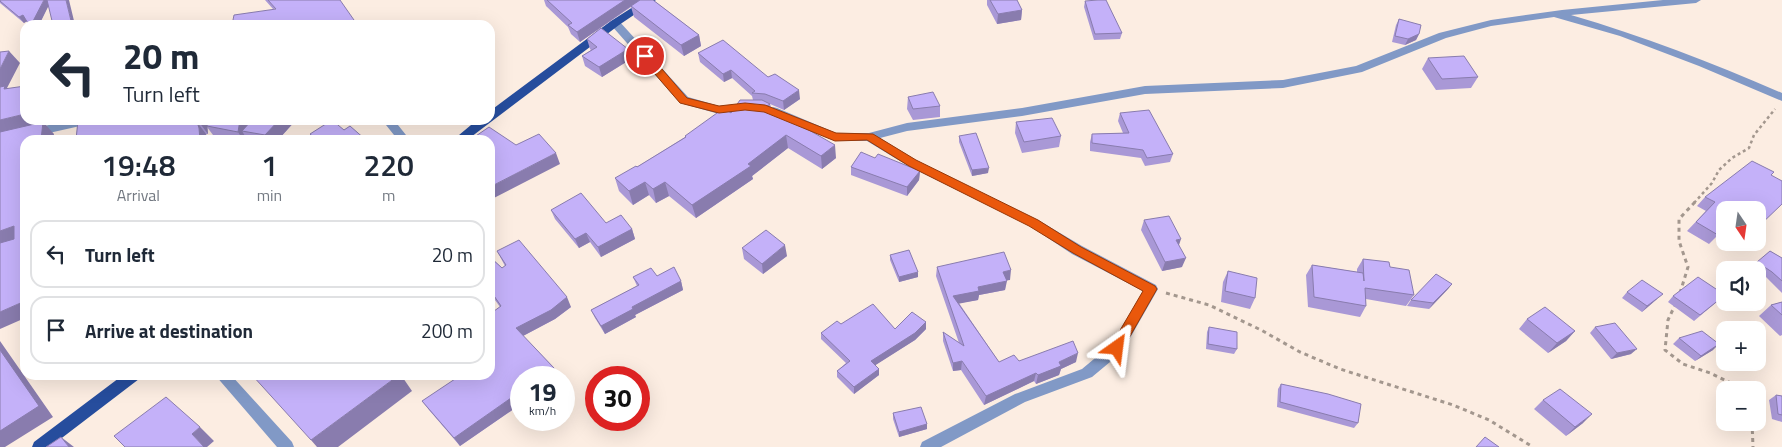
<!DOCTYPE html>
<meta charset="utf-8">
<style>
:root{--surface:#fff;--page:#f2f2f3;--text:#1f2937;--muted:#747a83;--line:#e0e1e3}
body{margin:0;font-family:"Titillium Web",sans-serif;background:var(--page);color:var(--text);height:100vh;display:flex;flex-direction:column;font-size:19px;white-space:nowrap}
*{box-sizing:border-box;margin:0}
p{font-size:16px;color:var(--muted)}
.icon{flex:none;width:28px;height:28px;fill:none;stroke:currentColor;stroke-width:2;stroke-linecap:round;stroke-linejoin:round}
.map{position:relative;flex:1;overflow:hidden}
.side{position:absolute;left:20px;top:135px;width:475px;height:245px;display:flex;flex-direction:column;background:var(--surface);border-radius:15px;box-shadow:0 5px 20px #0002}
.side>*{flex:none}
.guide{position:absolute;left:20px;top:20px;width:475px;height:105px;border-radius:15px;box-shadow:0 5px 20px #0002;background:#fff;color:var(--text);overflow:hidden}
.needle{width:32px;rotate:167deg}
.tools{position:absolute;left:1716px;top:201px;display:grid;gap:10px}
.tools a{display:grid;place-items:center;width:50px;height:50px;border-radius:10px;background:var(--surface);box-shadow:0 5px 20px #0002;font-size:25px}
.speed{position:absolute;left:510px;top:366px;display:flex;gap:10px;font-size:25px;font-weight:700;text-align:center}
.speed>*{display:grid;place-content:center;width:65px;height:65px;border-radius:50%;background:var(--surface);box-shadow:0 5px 20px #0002;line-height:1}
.speed small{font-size:12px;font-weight:400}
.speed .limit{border:8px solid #d22;background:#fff;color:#111}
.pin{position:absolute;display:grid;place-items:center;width:42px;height:42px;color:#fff;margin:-21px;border:2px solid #fff;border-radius:50%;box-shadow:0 1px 5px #0007}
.me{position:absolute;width:55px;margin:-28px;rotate:31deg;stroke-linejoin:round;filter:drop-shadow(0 0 4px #0008)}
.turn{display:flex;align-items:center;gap:18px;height:105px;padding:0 20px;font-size:22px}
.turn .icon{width:65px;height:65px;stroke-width:2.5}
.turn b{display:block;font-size:35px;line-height:42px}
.eta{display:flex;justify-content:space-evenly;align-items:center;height:85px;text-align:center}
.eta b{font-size:30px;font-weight:600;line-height:35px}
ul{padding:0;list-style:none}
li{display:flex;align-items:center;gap:15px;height:68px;margin:0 10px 8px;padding:0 10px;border:2px solid var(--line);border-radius:15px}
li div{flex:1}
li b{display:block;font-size:19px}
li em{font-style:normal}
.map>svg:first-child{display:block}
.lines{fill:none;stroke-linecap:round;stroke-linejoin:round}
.path-far1{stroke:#a3978e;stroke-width:2.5;stroke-dasharray:3 3;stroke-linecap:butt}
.path{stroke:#a3978e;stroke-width:3;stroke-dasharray:4 4;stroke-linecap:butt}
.minor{fill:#8199c6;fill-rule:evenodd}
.primary{fill:#264d9d;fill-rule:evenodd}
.wall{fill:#a998d6}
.shaded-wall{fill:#897cae}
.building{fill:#c4b1f9;stroke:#897cae}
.route{fill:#ea580c;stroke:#983908}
</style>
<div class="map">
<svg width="1782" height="447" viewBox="0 0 1782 447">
<rect width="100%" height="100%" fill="#fcede2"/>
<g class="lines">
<path class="path-far1" d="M1694,203L1712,183L1719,170L1732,158L1749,148L1754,135L1775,109"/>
<path class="path" d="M1166,293L1209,305L1261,330L1300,352L1340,369L1453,405L1489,420L1533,447
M1680,293L1688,267L1679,241V219L1695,202
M1676,303L1668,320L1665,350L1683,364L1710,373L1737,386L1739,390
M1752,422L1753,447"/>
<path class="minor" d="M1663,0H1701L1696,3L1571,15C1643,36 1713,63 1782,93V101L1699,66L1620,36L1554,17L1491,26L1446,38L1362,72L1283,88L1145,94L1022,116L907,131L880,138L916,160L1038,220L1082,246L1156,285L1158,289L1122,352L1092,377L1025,402L941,447H920L922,442L1015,394L1082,369L1112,344L1143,291L1072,254L1030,226L908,166L867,141H835L769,114L767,111L773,107L777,108L836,133H869L907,123L1022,108L1145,86L1283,80L1356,66L1439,33L1491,20L1562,10Z
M615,20L619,21L688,97L719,106L752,103L758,107L756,110L719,114L680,103L611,25L610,23L611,21Z
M71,120H95L89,124L0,144V136Z
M382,120H394L410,140H398Z
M215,375H231L292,442L294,447H277Z"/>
<path class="primary" d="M644,0H656L619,25L467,140H453L477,120H490V111L611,21Z
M123,375H141L139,379L50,447H32L34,442Z"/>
</g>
<path class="wall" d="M0,0L48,6L39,25L27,21L24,23L0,3Z
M265,0H340L273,9Z
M544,0H653L699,35L701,46L684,56L634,17L631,7L580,42L571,34L568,27L546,6Z
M987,0H1017L1022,10L1021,20L997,24L987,5Z
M1085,1L1122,33L1120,39L1094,40L1084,7Z
M1399,19L1419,34L1416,40L1405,45L1392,42L1396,25Z
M587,39L631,59L602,77L585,66L582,56L591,50L590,49Z
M698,53L768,77L800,99L784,110L770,104L771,107L836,158L822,169L788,148L752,176L753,179L696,218L669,196L656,203L649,195L633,205L619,191L615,178L637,167L685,137V136L731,113L753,100L752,96L732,78L724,82L700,62Z
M1428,58L1478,77L1471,88L1436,90L1422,69Z
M908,97L940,106V117L913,120L907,109Z
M1120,113L1173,154L1170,162L1145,166L1141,158L1090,151V142L1092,134L1123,133L1118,121Z
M78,120H207V124L208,120H249L248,124L252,120H296L278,140H248L245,136L244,140H238L213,135L207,127L208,134H206L208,140H76Z
M1016,122L1061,136L1059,147L1022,153L1015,133Z
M344,130L366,140H314L310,134Z
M959,136L988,173L972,176L959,142Z
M875,158L920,171L919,180L907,196L851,175V167Z
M1705,197L1758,210H1725V228L1709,244L1687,231L1706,211L1697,206Z
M551,210L632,229L635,239L601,257L590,242L579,248L555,219Z
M1144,220L1179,245L1182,267L1162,271L1141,230Z
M742,248L787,256L763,274L744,259Z
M497,251L571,307L555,319L523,336L554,368L559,377L521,378V404L460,446L429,410L422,401L490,375L500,307L490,293V257L502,268L505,266Z
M1770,251L1782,258V293L1766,277L1758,272V270H1754L1751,268Z
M890,255L918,277L899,282L890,260Z
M1363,259L1390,267L1414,295L1406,306L1366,299V306L1360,317L1308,307L1306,275L1312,265L1357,272V269Z
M937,267L1010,280H1006L1005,290L979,295L978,300L959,303L999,362L1019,361L1076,362L1061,369L1059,375L1036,384L1034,381L984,405L961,370L953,371L943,341V332L959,343L936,276Z
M1228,271L1255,298L1250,309L1221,302L1223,282Z
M657,276L681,281L683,290L635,315L636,317L605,334L595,318L591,310L637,286L633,277Z
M1452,284L1448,289L1429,309L1407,306L1411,300Z
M1627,292L1657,299L1642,312L1622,298Z
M1725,295L1694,321L1668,302L1673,296Z
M1782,302V335L1780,336L1759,316L1771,305Z
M1527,319L1575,331L1566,341L1548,353L1519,329Z
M926,322V329L915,340L875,365L879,369V375L854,394L837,377V371L846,363L821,339V333L841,324L895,329Z
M1209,327L1237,349L1234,354L1206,349L1207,332Z
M1595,327L1631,354L1611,359L1590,333Z
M1679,338L1713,350L1695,361L1673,344Z
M1281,384L1358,423L1354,428L1277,407L1278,389Z
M1776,395L1782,396V422L1772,419L1769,400Z
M1543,400L1583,423L1566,436L1534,409Z
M893,413L927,424V429L899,437L893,419Z"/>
<path class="shaded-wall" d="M44,0H50L51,1L39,25H31Z
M66,0H69L75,25H72Z
M625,0H640L580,42L577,32Z
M1022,10L1021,20L997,24L998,14Z
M23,15L27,21L24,23L19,17Z
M354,20L357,25H354L352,21Z
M1419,34L1416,40L1405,45L1408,39Z
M699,35L701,46L684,56L681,45Z
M628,49L631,59L602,77L599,67Z
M9,51L20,63L7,88L16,98L0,99V69Z
M731,70L732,78L724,82L723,74Z
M799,90L800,99L784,110L783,101Z
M25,114V120H55V122L45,124L54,134L53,140H41L0,134V120Z
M199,120H207L208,134L199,122Z
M240,120H249L246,132L242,131L245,136L244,140H243L238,132Z
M279,120H296L278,140H268L265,135Z
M411,120H420L412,124Z
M197,122L206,134L208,140H200Z
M786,135L788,148L752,176L753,179L696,218L692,205Z
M835,145L836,158L822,169L821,156Z
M556,153L560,164L490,200V187Z
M989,168L988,173L972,176V170Z
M920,171L919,180L907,196V187Z
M645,182L649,195L633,205L629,191Z
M665,182L669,196L656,203L653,189Z
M14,226L25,236L0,246V231Z
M632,229L635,239L601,257L598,247Z
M586,233L590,242L579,248L575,239Z
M1181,239L1178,248L1176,240Z
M785,245L787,256L763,274L762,264Z
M1186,258L1182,267L1162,271L1165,262Z
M1011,270L1010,280L1002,281L1003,272Z
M918,272V277L899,282V277Z
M681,281L683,290L635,315L636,317L605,334L601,326L632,307Z
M1007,281L1005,290L979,295L978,300L952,305L953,296L978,287Z
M1452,284L1448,289L1429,309L1433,303Z
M1663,294L1657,299L1642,312L1647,306Z
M567,297L571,307L555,319L521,337L516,328Z
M25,301V318L0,329V312Z
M926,322V329L915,340L871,368V361Z
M1575,331L1566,341L1548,353L1557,343Z
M0,341L53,417L5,447H0Z
M1719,344L1713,350L1695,361L1701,356Z
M1637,349L1631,354L1611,359L1617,353Z
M1078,353L1076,362L1061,369L1059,375L1036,384L1038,375L1059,362Z
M962,361L961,370L953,371V363Z
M554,368L559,377L558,378H540Z
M879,369V375L854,394V387Z
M1036,373L1034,381L984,405L986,396Z
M399,375H401L412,391L338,447H317L311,440Z
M521,391V404L460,446L454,438Z
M1592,414L1583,423L1566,436L1575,427Z
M927,424V429L899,437V432Z
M200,427L214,441L207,447H204L192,434Z
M61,437L74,447H69Z"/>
<path class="building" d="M0,0H44L31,25H29L23,15L19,17L0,1Z
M47,0H66L72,25H53Z
M268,0H340L354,20L352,21L354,25H232L234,15L276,9Z
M547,0H625L577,32L568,25L572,23Z
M640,0H653L699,35L681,45L631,6Z
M990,0H1017L1022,10L998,14Z
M1098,0H1106L1122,33L1095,34L1085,1Z
M1399,19L1421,25L1419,34L1408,39L1395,36Z
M601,28L628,49L599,67L582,56L597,47L587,39Z
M723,40L768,77L775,74L799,90L783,101L765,94L752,93L755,91L731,70L723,74L698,53Z
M9,51L0,69V52Z
M1464,56L1478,77L1442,79L1428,58Z
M5,86L4,89L25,86V114L0,120V87Z
M933,92L940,106L913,109L908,97Z
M740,100H762L770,104L767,106L835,145L821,156L786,135L748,164L751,166L692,205L665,182L653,189L645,182L629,191L615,178L636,166L637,167L686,137L685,136L724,108L731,113Z
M1149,110L1173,154L1147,158L1143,150L1092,143V134L1129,133L1120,113Z
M1052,118L1061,136L1024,142L1016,122Z
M78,120H199V122H197L199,128L200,140H76Z
M208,120H240L238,132L207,126Z
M252,120H279L265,135L242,131Z
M332,120L344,130L350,126L366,140H317L310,134Z
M43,122L41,140H25V301L0,312V243L14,239V226L0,231V132Z
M489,127L516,145L539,134L556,153L490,187V158H491L490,157V140H470Z
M976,133L989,168L972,170L959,136Z
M861,152L875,158L878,154L920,171L907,187L851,167Z
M1752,161L1774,172L1771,175L1782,181V204L1758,227V210H1725V228L1718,235L1696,222L1715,202L1705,197Z
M581,193L606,223L621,215L632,229L598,247L586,233L575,239L551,210Z
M1169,216L1181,239L1176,240L1186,258L1165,262L1144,220Z
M766,230L785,245L762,264L742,248Z
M519,240L567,297L551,310L516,328L554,368L540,378H521V391L454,438L422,401L461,375H490V314L501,306L490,290V257L502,268L506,265L497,251Z
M909,250L918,272L899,277L890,255Z
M1770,251L1782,258V281L1772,272L1757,262Z
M1004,252L1011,270L1003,272L1007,281L978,287L979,291L953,296L999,362L1014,355L1019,361L1073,341L1078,353L1059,362L1061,366L1038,375L1036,373L986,396L962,361L953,363L943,332L964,346L937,267Z
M1363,259L1389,262L1390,267L1409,270L1414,295L1365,288L1366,306L1314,297L1312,265L1363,273L1364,281Z
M674,267L681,281L632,307L633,309L601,326L591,310L639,285L633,277L651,268L657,276Z
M1228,271L1257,278L1255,298L1225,291Z
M1436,274L1452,284L1433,303L1411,300Z
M1698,277L1725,295L1700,315L1673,296Z
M1642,280L1663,294L1647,306L1627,292Z
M1782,302V315L1771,305Z
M873,304L895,329L912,312L926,322L915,333L871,361L879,369L854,387L837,371L850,361L821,333L837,321L841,324Z
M1545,307L1575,331L1557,343L1527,319Z
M1615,323L1637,349L1617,353L1595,327Z
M1209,327L1237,332V349L1208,344Z
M1702,331L1719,344L1701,356L1679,338Z
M0,350L39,406L0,431Z
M252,375H399L311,440Z
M1281,384L1328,394L1361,404L1358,423L1280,402Z
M1560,389L1592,414L1575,427L1543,400Z
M1776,395L1782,396V415L1778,414Z
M166,397L200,427L192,434L204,447H125L114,436Z
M921,407L927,424L899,432L893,413Z
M61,437L69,447H46Z
M1485,437L1499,447H1476Z"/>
<path class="route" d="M645,53L649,54L687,98L719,106L745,103L765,105L836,133L873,134L916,160L1038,220L1081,247L1155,286L1157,289L1121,352L1117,353L1112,352L1111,348L1112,344L1143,291L1073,253L1029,226L909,166L867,140L835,141L764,112L745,110L719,113L680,103L642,59L640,56Z"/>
</svg>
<div class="tools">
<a><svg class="needle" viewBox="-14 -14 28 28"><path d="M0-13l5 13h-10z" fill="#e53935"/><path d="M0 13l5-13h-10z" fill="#747a83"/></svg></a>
<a><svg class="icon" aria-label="sound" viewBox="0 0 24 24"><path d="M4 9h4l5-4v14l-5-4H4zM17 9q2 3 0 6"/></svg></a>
<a>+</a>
<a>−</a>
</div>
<div class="speed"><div>19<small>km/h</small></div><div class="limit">30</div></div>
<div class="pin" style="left:645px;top:56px;background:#d93025"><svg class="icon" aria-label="arrive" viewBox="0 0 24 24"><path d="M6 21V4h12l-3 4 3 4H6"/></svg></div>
<svg class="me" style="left:1117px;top:348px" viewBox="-20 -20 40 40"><path d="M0-17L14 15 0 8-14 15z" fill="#ea580c" stroke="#fff" stroke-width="4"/></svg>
<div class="guide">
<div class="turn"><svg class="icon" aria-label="left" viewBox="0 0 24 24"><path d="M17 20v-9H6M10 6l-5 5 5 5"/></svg><div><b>20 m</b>Turn left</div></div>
</div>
<section class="side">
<div class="eta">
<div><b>19:48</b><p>Arrival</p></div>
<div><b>1</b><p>min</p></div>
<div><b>220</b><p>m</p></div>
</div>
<ul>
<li><svg class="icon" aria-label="left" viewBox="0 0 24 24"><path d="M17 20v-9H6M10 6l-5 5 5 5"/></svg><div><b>Turn left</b></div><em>20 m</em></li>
<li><svg class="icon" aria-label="arrive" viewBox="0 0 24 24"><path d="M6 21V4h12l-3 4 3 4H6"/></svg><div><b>Arrive at destination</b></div><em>200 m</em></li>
</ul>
</section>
</div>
